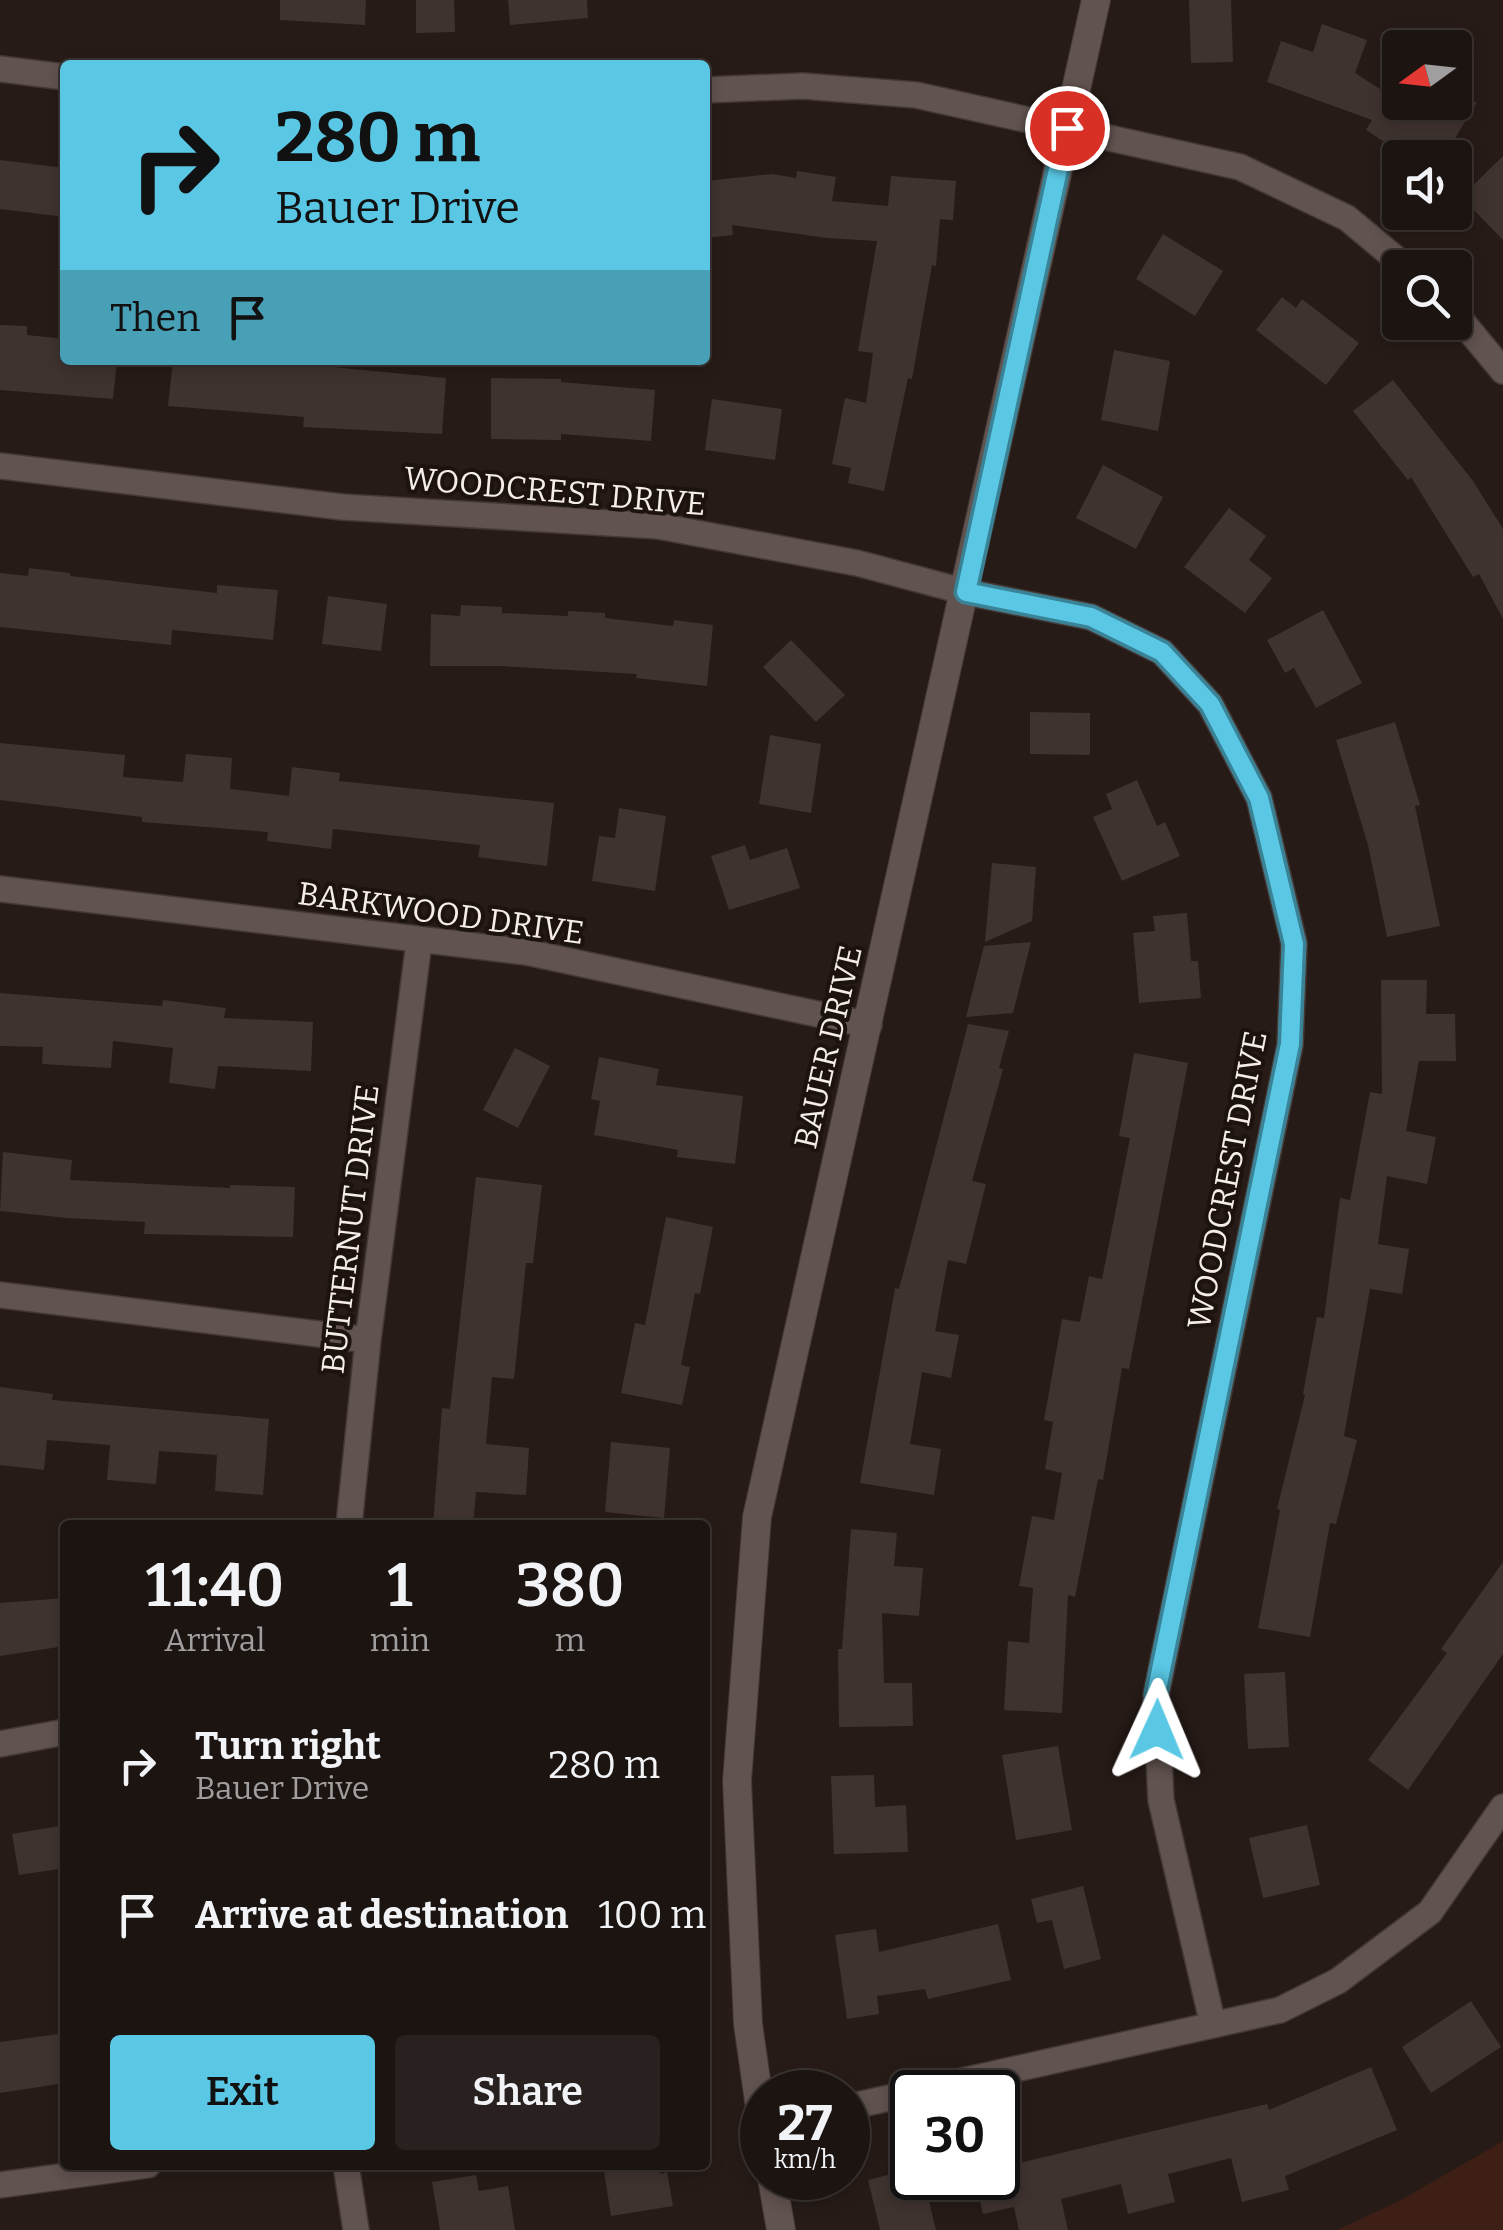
<!DOCTYPE html>
<style>
:root{--surface:#1c1411;--page:#29211f;--text:#f1f3f6;--muted:#a09e9f;--line:#3a3331;--accent:#5ac8e5}
body{margin:0;font-family:Bitter,serif;background:var(--page);color:var(--text);height:100vh;display:flex;flex-direction:column;font-size:38px;white-space:nowrap}
*{box-sizing:border-box;margin:0}
p{font-size:32px;color:var(--muted)}
.icon{flex:none;width:55px;height:55px;fill:none;stroke:currentColor;stroke-width:2;stroke-linecap:round;stroke-linejoin:round}
.map{position:relative;flex:1;overflow:hidden}
.sheet{position:absolute;left:60px;top:1520px;width:650px;height:650px;display:flex;flex-direction:column;background:var(--surface);border-radius:10px;box-shadow:0 5px 15px #0003,0 0 0 2px var(--line)}
.sheet>*{flex:none}
.top-card{position:absolute;left:60px;top:60px;width:650px;height:305px;border-radius:10px;box-shadow:0 5px 15px #0003,0 0 0 2px var(--line);background:#5ac8e5;color:#111;overflow:hidden}
.needle{width:65px;rotate:255deg}
.buttons{position:absolute;left:1382px;top:30px;display:grid;gap:20px}
.buttons a{display:grid;place-items:center;width:90px;height:90px;border-radius:10px;background:var(--surface);box-shadow:0 5px 15px #0003,0 0 0 2px var(--line);font-size:50px}
.speed{position:absolute;left:740px;top:2070px;display:flex;gap:20px;font-size:50px;font-weight:700;text-align:center}
.speed>*{display:grid;place-content:center;width:130px;height:130px;border-radius:50%;background:var(--surface);box-shadow:0 5px 15px #0003,0 0 0 2px var(--line);line-height:1}
.speed small{font-size:25px;font-weight:400}
.speed .limit{border:5px solid #111;border-radius:15px;background:#fff;color:#111}
.pin{position:absolute;display:grid;place-items:center;width:85px;height:85px;color:#fff;margin:-42px;border:5px solid #fff;border-radius:50%;box-shadow:0 2px 10px #0007}
.me{position:absolute;width:110px;margin:-55px;rotate:1deg;stroke-linejoin:round;filter:drop-shadow(0 0 8px #0008)}
.turn{display:flex;align-items:center;gap:35px;height:210px;padding:0 50px;font-size:45px}
.turn .icon{width:130px;height:130px;stroke-width:2.5}
.turn b{display:block;font-size:70px;line-height:85px}
.then{display:flex;align-items:center;height:95px;padding:0 50px;background:#0003;gap:20px;font-size:38px}
.eta{display:flex;justify-content:space-evenly;align-items:center;height:170px;text-align:center}
.eta b{font-size:60px;font-weight:600;line-height:70px}
.action{display:flex;gap:20px;margin-top:auto;padding:20px 50px}
.action a{flex:1;height:115px;border-radius:10px;background:var(--accent);color:#111;font-size:40px;font-weight:600;line-height:115px;text-align:center}
.action a+a{background:var(--page);color:var(--text)}
ul{padding:0;list-style:none}
li{display:flex;align-items:center;gap:30px;height:150px;padding:0 50px}
li div{flex:1}
li b{display:block;font-size:38px}
li em{font-style:normal}
.map>svg:first-child{display:block}
.green{fill:#3d1f16}
.building{fill:#3f332f}
.lines{fill:none;stroke-linecap:round;stroke-linejoin:round}
.minor-casing{stroke:#423937;stroke-width:28}
.tertiary-casing{stroke:#423937;stroke-width:30}
.minor{stroke:#61534f;stroke-width:25}
.tertiary{stroke:#61534f;stroke-width:28}
.route-casing{stroke:#3a8295;stroke-width:25}
.route{stroke:#5ac8e5;stroke-width:18}
.labels{text-anchor:middle;dominant-baseline:central;stroke-width:8;stroke-linejoin:round;paint-order:stroke}
.street-label{font-size:32px;fill:#f5edea;stroke:#1c120e}
</style>
<div class="map">
<svg width="1503" height="2230" viewBox="0 0 1503 2230">
<rect width="100%" height="100%" fill="#261b17"/>
<path class="green" d="M1503,2141V2230H1337L1399,2201Z"/>
<path class="building" d="M280,0H366L365,25L280,20Z
M416,0H454L455,32L416,33Z
M508,0H587L588,18L510,25Z
M1189,0H1231L1233,62L1191,63Z
M1322,24L1367,40L1355,73L1400,102H1477L1443,158H1409L1366,130L1372,120L1267,82L1281,41L1313,52Z
M1503,156V240L1461,197Z
M0,160L65,168V217L0,209Z
M797,171L836,177L832,201L888,206L891,176L956,181L953,220L940,219L936,266L932,265L912,379L908,378L884,491L848,483L851,468L832,464L845,398L866,403L873,353L858,351L877,241L827,238L732,225L733,235L705,238V181L772,174L796,178Z
M1163,234L1223,271L1195,316L1136,279Z
M1282,297L1296,308L1302,299L1359,343L1326,385L1256,330Z
M0,325L27,326V335L65,339V360H117L113,399L0,390Z
M1114,350L1170,361L1158,431L1101,420Z
M173,360H220L281,366V362L446,378L442,434L303,427L304,417L168,406Z
M491,378L561,379V382L655,390L651,441L561,434V440L491,439Z
M1393,380L1473,481L1503,529V619L1479,574L1473,577L1411,477L1408,480L1353,411Z
M712,399L782,409L775,460L705,450Z
M1103,465L1163,497L1136,549L1076,518Z
M1229,508L1266,536L1249,560L1272,578L1245,613L1184,567Z
M29,568L70,573V576L217,593V585L278,590L273,640L172,630L171,645L0,627V573L28,576Z
M328,596L387,604L381,651L322,644Z
M461,605L502,607V613L568,616V611L605,613V618L673,626L674,620L713,625L707,686L636,678L637,674L500,666H430L431,614L460,616Z
M1323,610L1362,683L1316,708L1294,668L1285,673L1267,640Z
M791,640L845,695L816,722L763,667Z
M1030,712L1090,713V755L1030,754Z
M1395,722L1420,805L1415,806L1440,926L1387,937L1368,845L1336,740Z
M770,735L821,744L811,813L759,804Z
M0,743L125,755L123,777L183,782L186,754L232,758L230,789L289,796L292,767L340,773L339,781L554,803L547,866L478,857L480,845L333,829L331,849L267,841L268,832L142,822V817L0,800Z
M1137,780L1157,826L1165,822L1180,856L1122,881L1093,817L1112,809L1106,794Z
M619,808L666,816L655,891L592,881L599,836L615,838Z
M745,845L750,860L787,848L800,888L729,910L711,856Z
M992,863L1036,867L1032,921L985,942Z
M1187,913L1191,961H1198L1201,998L1139,1003L1133,933L1155,931L1153,916Z
M1031,942L1013,1013L966,1017L984,946Z
M1381,980H1427L1426,1014H1455L1456,1061H1419L1406,1131L1436,1137L1427,1184L1387,1176L1378,1244L1409,1249L1402,1294L1370,1289L1344,1436L1357,1440L1336,1524L1330,1523L1310,1637L1258,1628L1280,1510L1277,1509L1305,1395L1303,1394L1317,1317L1324,1318L1340,1198L1350,1200L1370,1092L1382,1094Z
M0,993L162,1006L163,1000L226,1008L224,1018L313,1022L311,1071L218,1066L215,1089L169,1083L173,1048L113,1041L111,1068L42,1064L43,1047L0,1046Z
M968,1024L1009,1031L999,1068L1003,1069L972,1181L986,1184L966,1264L948,1260L935,1331L959,1335L951,1378L922,1372L910,1444L941,1449L934,1495L860,1483L895,1288L899,1289Z
M515,1048L550,1066L518,1128L483,1110Z
M1134,1053L1188,1063L1129,1369L1122,1368L1103,1480L1098,1479L1075,1597L1068,1595L1062,1713L1004,1710L1008,1641L1029,1643L1033,1588L1019,1586L1032,1516L1054,1520L1062,1473L1045,1469L1053,1422L1044,1420L1062,1319L1080,1322L1089,1276L1102,1279L1130,1138L1119,1136Z
M599,1057L659,1069L656,1085L743,1096L735,1164L677,1157L678,1150L594,1135L600,1101L591,1099Z
M3,1152L72,1160L70,1180L230,1188V1185L295,1187L293,1237L144,1234L145,1222L67,1218L0,1211Z
M476,1177L542,1185L533,1263H526L514,1379L492,1377L486,1444L529,1448L526,1495L476,1492L473,1525H433L442,1408L450,1409Z
M666,1217L713,1227L700,1294L695,1293L681,1365L690,1367L682,1405L621,1393L635,1323L645,1325Z
M0,1387L53,1394L52,1400L269,1419L263,1495L215,1491L217,1455L159,1451L156,1484L107,1480L110,1445L47,1440L44,1470L0,1465Z
M611,1442L670,1448L664,1518L605,1512Z
M851,1529L897,1533L894,1566L923,1568L919,1616L882,1613L884,1683H912L913,1726L839,1727L838,1649H842Z
M1503,1562V1654L1408,1790L1368,1760L1447,1653L1441,1649Z
M65,1598V1646L0,1656V1603Z
M1285,1672L1289,1747L1248,1749L1244,1674Z
M1058,1746L1072,1830L1016,1840L1002,1755Z
M874,1775L875,1807L906,1805L908,1852L834,1854L831,1776Z
M65,1825V1868L19,1875L12,1834Z
M1307,1825L1320,1885L1263,1898L1249,1838Z
M1083,1886L1101,1959L1064,1969L1052,1920L1037,1923L1031,1899Z
M998,1924L1011,1980L928,1999L925,1989L877,1996L879,2014L847,2019L835,1935L876,1929L879,1952Z
M1471,2001L1501,2047L1431,2093L1402,2047Z
M65,2033V2083L0,2093V2042Z
M1371,2067L1397,2130L1285,2176L1289,2190L1242,2202L1231,2158L1168,2174L1175,2202L1128,2214L1121,2184L1061,2199L1068,2230H1019L1014,2207L983,2214L975,2178H998V2168L1267,2104L1269,2110Z
M603,2165H659L661,2174L667,2172L673,2206L611,2216Z
M907,2170L915,2200L928,2197L936,2230H880L868,2180Z
M476,2175L479,2191L508,2186L515,2230H440L432,2182Z"/>
<g class="lines">
<g class="minor-casing">
<path id="minor" d="M0,69L65,77
M705,90L803,86L916,95L1240,167L1347,218L1407,268
M1455,313L1503,371
M0,466L342,507L658,526L857,563L966,592L1091,617L1162,652L1210,704L1259,798L1294,943L1290,1045L1156,1695L1161,1800L1213,2025
M0,889L526,952L869,1025
M0,1295L368,1340
M349,1525L368,1340L419,942
M0,1744L65,1732
M913,2092L1280,2010L1338,1981L1430,1912L1503,1807
M848,2107L912,2093
M346,2165L356,2230
M0,2185L148,2165"/>
</g>
<g class="tertiary-casing">
<path id="tertiary" d="M762,2122L748,2024L737,1781L757,1517L1096,0
M772,2178L781,2230"/>
</g>
<use href="#minor" class="minor"/>
<use href="#tertiary" class="tertiary"/>
</g>
<g class="lines">
<g class="route-casing">
<path id="route" d="M1067,128L966,592L1091,617L1162,652L1210,704L1259,798L1294,944L1290,1044L1156,1694L1157,1730"/>
</g>
<use href="#route" class="route"/>
</g>
<g class="labels">
<g class="street-label">
<text transform="translate(555 491) rotate(5)">WOODCREST DRIVE</text>
<text transform="translate(441 913) rotate(8)">BARKWOOD DRIVE</text>
<text transform="translate(828 1047) rotate(-77)">BAUER DRIVE</text>
<text transform="translate(1227 1180) rotate(-79)">WOODCREST DRIVE</text>
<text transform="translate(350 1229) rotate(-83)">BUTTERNUT DRIVE</text>
</g>
</g>
</svg>
<div class="buttons">
<a><svg class="needle" viewBox="-14 -14 28 28"><path d="M0-13l5 13h-10z" fill="#e53935"/><path d="M0 13l5-13h-10z" fill="#a09e9f"/></svg></a>
<a><svg class="icon" aria-label="sound" viewBox="0 0 24 24"><path d="M4 9h4l5-4v14l-5-4H4zM17 9q2 3 0 6"/></svg></a>
<a><svg class="icon" aria-label="search" viewBox="0 0 24 24"><circle cx="10" cy="10" r="6"/><path d="M15 15l6 6"/></svg></a>
</div>
<div class="speed"><div>27<small>km/h</small></div><div class="limit">30</div></div>
<div class="pin" style="left:1067px;top:128px;background:#d93025"><svg class="icon" aria-label="arrive" viewBox="0 0 24 24"><path d="M6 21V4h12l-3 4 3 4H6"/></svg></div>
<svg class="me" style="left:1157px;top:1730px" viewBox="-20 -20 40 40"><path d="M0-17L14 15 0 8-14 15z" fill="#5ac8e5" stroke="#fff" stroke-width="4"/></svg>
<div class="top-card">
<div class="turn"><svg class="icon" aria-label="right" viewBox="0 0 24 24"><path d="M7 20v-9h11M14 6l5 5-5 5"/></svg><div><b>280 m</b>Bauer Drive</div></div>
<div class="then">Then<svg class="icon" aria-label="arrive" viewBox="0 0 24 24"><path d="M6 21V4h12l-3 4 3 4H6"/></svg></div>
</div>
<section class="sheet">
<div class="eta">
<div><b>11:40</b><p>Arrival</p></div>
<div><b>1</b><p>min</p></div>
<div><b>380</b><p>m</p></div>
</div>
<ul>
<li><svg class="icon" aria-label="right" viewBox="0 0 24 24"><path d="M7 20v-9h11M14 6l5 5-5 5"/></svg><div><b>Turn right</b><p>Bauer Drive</p></div><em>280 m</em></li>
<li><svg class="icon" aria-label="arrive" viewBox="0 0 24 24"><path d="M6 21V4h12l-3 4 3 4H6"/></svg><div><b>Arrive at destination</b></div><em>100 m</em></li>
</ul>
<div class="action"><a>Exit</a><a>Share</a></div>
</section>
</div>
